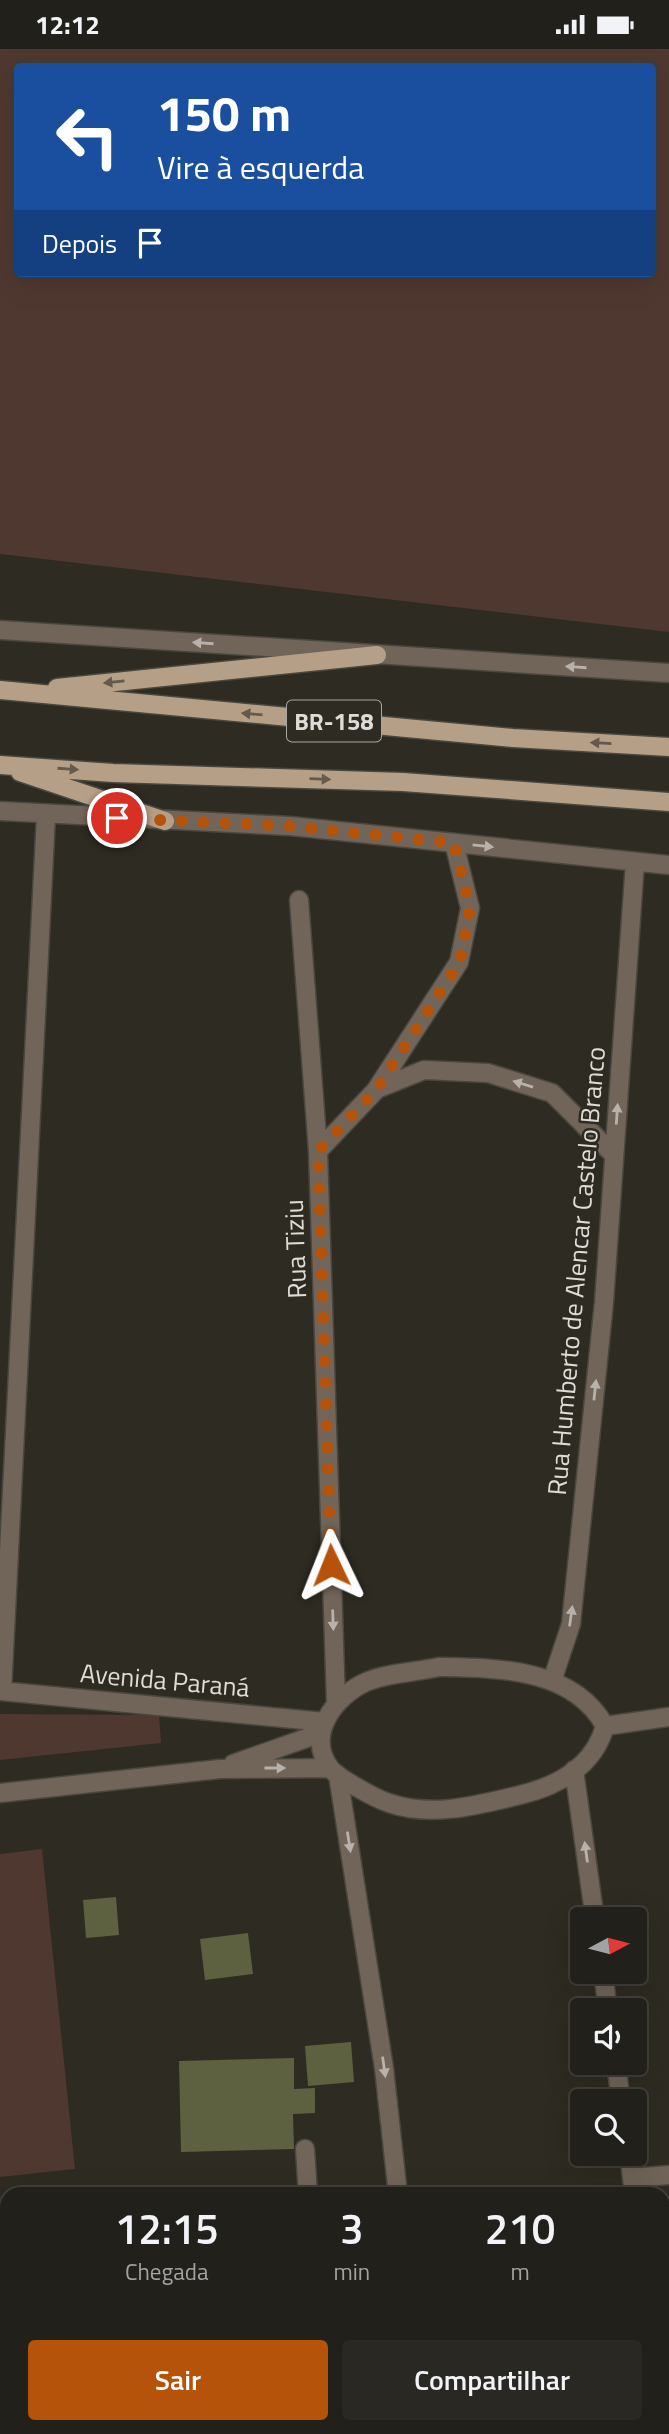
<!DOCTYPE html>
<html lang="pt">
<meta charset="utf-8">
<style>
:root{--surface:#22201a;--page:#2a2823;--text:#f1f3f6;--muted:#a2a3a2;--line:#3f3e39;--accent:#b45309}
body{margin:0;font-family:"Titillium Web",sans-serif;background:var(--page);color:var(--text);height:100vh;display:flex;flex-direction:column;font-size:26px;white-space:nowrap}
*{box-sizing:border-box;margin:0}
p{font-size:23px;color:var(--muted)}
.icon{flex:none;width:38px;height:38px;fill:none;stroke:currentColor;stroke-width:2;stroke-linecap:round;stroke-linejoin:round}
.map{position:relative;flex:1;overflow:hidden}
.drawer{position:absolute;left:0px;top:2138px;width:670px;height:247px;display:flex;flex-direction:column;background:var(--surface);border-radius:21px 21px 0 0;box-shadow:0 7px 28px #0002,0 0 0 2px var(--line)}
.drawer>*{flex:none}
.banner{position:absolute;left:14px;top:14px;width:642px;height:214px;border-radius:7px;box-shadow:0 7px 28px #0002,0 0 0 2px var(--line);background:#1a4fa0;color:#fff;overflow:hidden}
.needle{width:46px;rotate:83deg}
.tools{position:absolute;left:570px;top:1858px;display:grid;gap:14px}
.tools a{display:grid;place-items:center;width:77px;height:77px;border-radius:7px;background:var(--surface);box-shadow:0 7px 28px #0002,0 0 0 2px var(--line);font-size:35px}
.pin{position:absolute;display:grid;place-items:center;width:60px;height:60px;color:#fff;margin:-30px;border:4px solid #fff;border-radius:50%;box-shadow:0 2px 7px #0007}
.me{position:absolute;width:77px;margin:-38px;rotate:358deg;stroke-linejoin:round;filter:drop-shadow(0 0 5px #0008)}
.turn{display:flex;align-items:center;gap:24px;height:147px;padding:0 28px;font-size:32px}
.turn .icon{width:91px;height:91px;stroke-width:2.5}
.turn b{display:block;font-size:49px;line-height:60px}
.then{display:flex;align-items:center;height:66px;padding:0 28px;background:#0003;gap:14px;font-size:26px}
.eta{display:flex;justify-content:space-evenly;align-items:center;height:119px;text-align:center}
.eta b{font-size:42px;font-weight:600;line-height:49px}
.button{display:flex;gap:14px;margin-top:auto;padding:14px 28px}
.button a{flex:1;height:80px;border-radius:7px;background:var(--accent);color:#fff;font-size:28px;font-weight:600;line-height:80px;text-align:center}
.button a+a{background:var(--page);color:var(--text)}
.status{display:flex;justify-content:space-between;align-items:center;height:49px;padding:0 35px;background:var(--surface);direction:ltr}
.status svg{height:19px;fill:currentColor}
.map>svg:first-child{display:block}
.green{fill:#4f382f;fill-rule:evenodd}
.building{fill:#5d6140}
.lines{fill:none;stroke-linecap:round;stroke-linejoin:round}
.minor-casing{stroke:#4a473f;stroke-width:21}
.major-casing{stroke:#4a473f;stroke-width:21}
.minor{stroke:#71655a;stroke-width:18}
.major{stroke:#b69f87;stroke-width:18}
.oneway{fill:#b8b2ab}
.oneway2{fill:#64594a}
.route{stroke:#b45309;stroke-width:12;stroke-dasharray:0 21.6}
.labels{text-anchor:middle;dominant-baseline:central;stroke-width:5;stroke-linejoin:round;paint-order:stroke}
.shield{fill:#2e2b22;stroke:#a9a7a0;stroke-width:2}
.shield-label{font-size:24px;font-weight:bold;fill:#dedcd6}
.street-label{font-size:26px;fill:#dedcd6;stroke:#2e2b22}
</style>
<div class="status"><b>12:12</b><svg viewBox="0 0 49 12"><path d="M0 12V9h3v3zM5 12V6h3v6zM10 12V3h3v9zM15 12V0h3v12zM26 1h20v11H26zM47 4h2v5h-2z"/></svg></div>
<div class="map">
<svg width="669" height="2385" viewBox="0 0 669 2385">
<rect width="100%" height="100%" fill="#2e2b22"/>
<path class="green" d="M0,0H669V583L0,505ZM18,18H653V224H18Z
M0,1665L159,1666L161,1694L0,1711Z
M42,1800L75,2120L0,2128V1805Z"/>
<path class="building" d="M116,1848L119,1886L86,1889L83,1851Z
M248,1884L253,1925L205,1931L200,1890Z
M351,1993L354,2033L308,2037L305,1997Z
M294,2009V2040L315,2039V2064L293,2065L294,2100L181,2103L179,2012Z"/>
<g class="lines">
<g class="minor-casing">
<path id="minor" d="M0,581L669,624
M0,762L290,777L669,816
M299,851L318,1102
M377,1040L424,1021L488,1024L552,1044L614,1106
M439,1618C498,1619 573,1619 605,1677C594,1717 558,1737 520,1746C478,1756 432,1769 389,1754C376,1750 338,1729 330,1719C305,1686 335,1647 366,1633C387,1624 416,1623 439,1618Z
M552,1632L571,1575L604,1253L635,813
M0,1642L325,1673
M2,1642L46,766
M336,1654L318,1102L376,1041L459,913L470,859L454,794
M605,1677L669,1668
M233,1715L321,1684
M574,1721L595,1871
M338,1726L384,2019L398,2146
M0,1744L220,1720L330,1719
M603,1923L608,1962
M616,2014L621,2053
M305,2100L308,2146
M629,2105L634,2146
M632,2129L669,2126
M665,2359L669,2385
M419,2378L420,2385
M474,2385L524,2378"/>
</g>
<g class="major-casing">
<path id="major" d="M57,639L377,606
M0,641L513,689L669,698
M0,716L113,724L403,733L669,753
M20,723L165,772"/>
</g>
<use href="#minor" class="minor"/>
<use href="#major" class="major"/>
</g>
<defs><path id="oneway-solid" d="M-6-.8H1V-3.2L6.5 0L1 3.2V.8H-6Z" transform="scale(1.75)"/></defs>
<g class="oneway">
<use href="#oneway-solid" transform="translate(203 594) rotate(-176)"/>
<use href="#oneway-solid" transform="translate(576 618) rotate(-176)"/>
<use href="#oneway-solid" transform="translate(483 797) rotate(6)"/>
<use href="#oneway-solid" transform="translate(523 1035) rotate(-163)"/>
<use href="#oneway-solid" transform="translate(617 1065) rotate(-86)"/>
<use href="#oneway-solid" transform="translate(595 1341) rotate(-84)"/>
<use href="#oneway-solid" transform="translate(571 1567) rotate(-82)"/>
<use href="#oneway-solid" transform="translate(333 1571) rotate(88)"/>
<use href="#oneway-solid" transform="translate(275 1719)"/>
<use href="#oneway-solid" transform="translate(349 1793) rotate(81)"/>
<use href="#oneway-solid" transform="translate(586 1803) rotate(-98)"/>
<use href="#oneway-solid" transform="translate(384 2018) rotate(82)"/>
</g>
<g class="oneway2">
<use href="#oneway-solid" transform="translate(114 633) rotate(174)"/>
<use href="#oneway-solid" transform="translate(252 665) rotate(-175)"/>
<use href="#oneway-solid" transform="translate(601 694) rotate(-177)"/>
<use href="#oneway-solid" transform="translate(68 720) rotate(4)"/>
<use href="#oneway-solid" transform="translate(320 730) rotate(2)"/>
</g>
<g class="lines">
<path class="route" d="M117,769L290,777L454,794L470,859L460,913L376,1041L318,1102L331,1516"/>
</g>
<g class="labels">
<rect class="shield" x="287" y="651.5" width="94" height="41" rx="5"/>
<g class="shield-label">
<text x="334" y="672">BR-158</text>
</g>
<g class="street-label">
<text transform="translate(295 1200) rotate(-92)">Rua Tiziu</text>
<text transform="translate(576 1222) rotate(-85)">Rua Humberto de Alencar Castelo Branco</text>
<text transform="translate(165 1631) rotate(5)">Avenida Paraná</text>
</g>
</g>
</svg>
<div class="tools">
<a><svg class="needle" viewBox="-14 -14 28 28"><path d="M0-13l5 13h-10z" fill="#e53935"/><path d="M0 13l5-13h-10z" fill="#a2a3a2"/></svg></a>
<a><svg class="icon" aria-label="sound" viewBox="0 0 24 24"><path d="M4 9h4l5-4v14l-5-4H4zM17 9q2 3 0 6"/></svg></a>
<a><svg class="icon" aria-label="search" viewBox="0 0 24 24"><circle cx="10" cy="10" r="6"/><path d="M15 15l6 6"/></svg></a>
</div>
<div class="pin" style="left:117px;top:769px;background:#d93025"><svg class="icon" aria-label="arrive" viewBox="0 0 24 24"><path d="M6 21V4h12l-3 4 3 4H6"/></svg></div>
<svg class="me" style="left:331px;top:1516px" viewBox="-20 -20 40 40"><path d="M0-17L14 15 0 8-14 15z" fill="#b45309" stroke="#fff" stroke-width="4"/></svg>
<div class="banner">
<div class="turn"><svg class="icon" aria-label="left" viewBox="0 0 24 24"><path d="M17 20v-9H6M10 6l-5 5 5 5"/></svg><div><b>150 m</b>Vire à esquerda</div></div>
<div class="then">Depois<svg class="icon" aria-label="arrive" viewBox="0 0 24 24"><path d="M6 21V4h12l-3 4 3 4H6"/></svg></div>
</div>
<section class="drawer">
<div class="eta">
<div><b>12:15</b><p>Chegada</p></div>
<div><b>3</b><p>min</p></div>
<div><b>210</b><p>m</p></div>
</div>
<div class="button"><a>Sair</a><a>Compartilhar</a></div>
</section>
</div>
